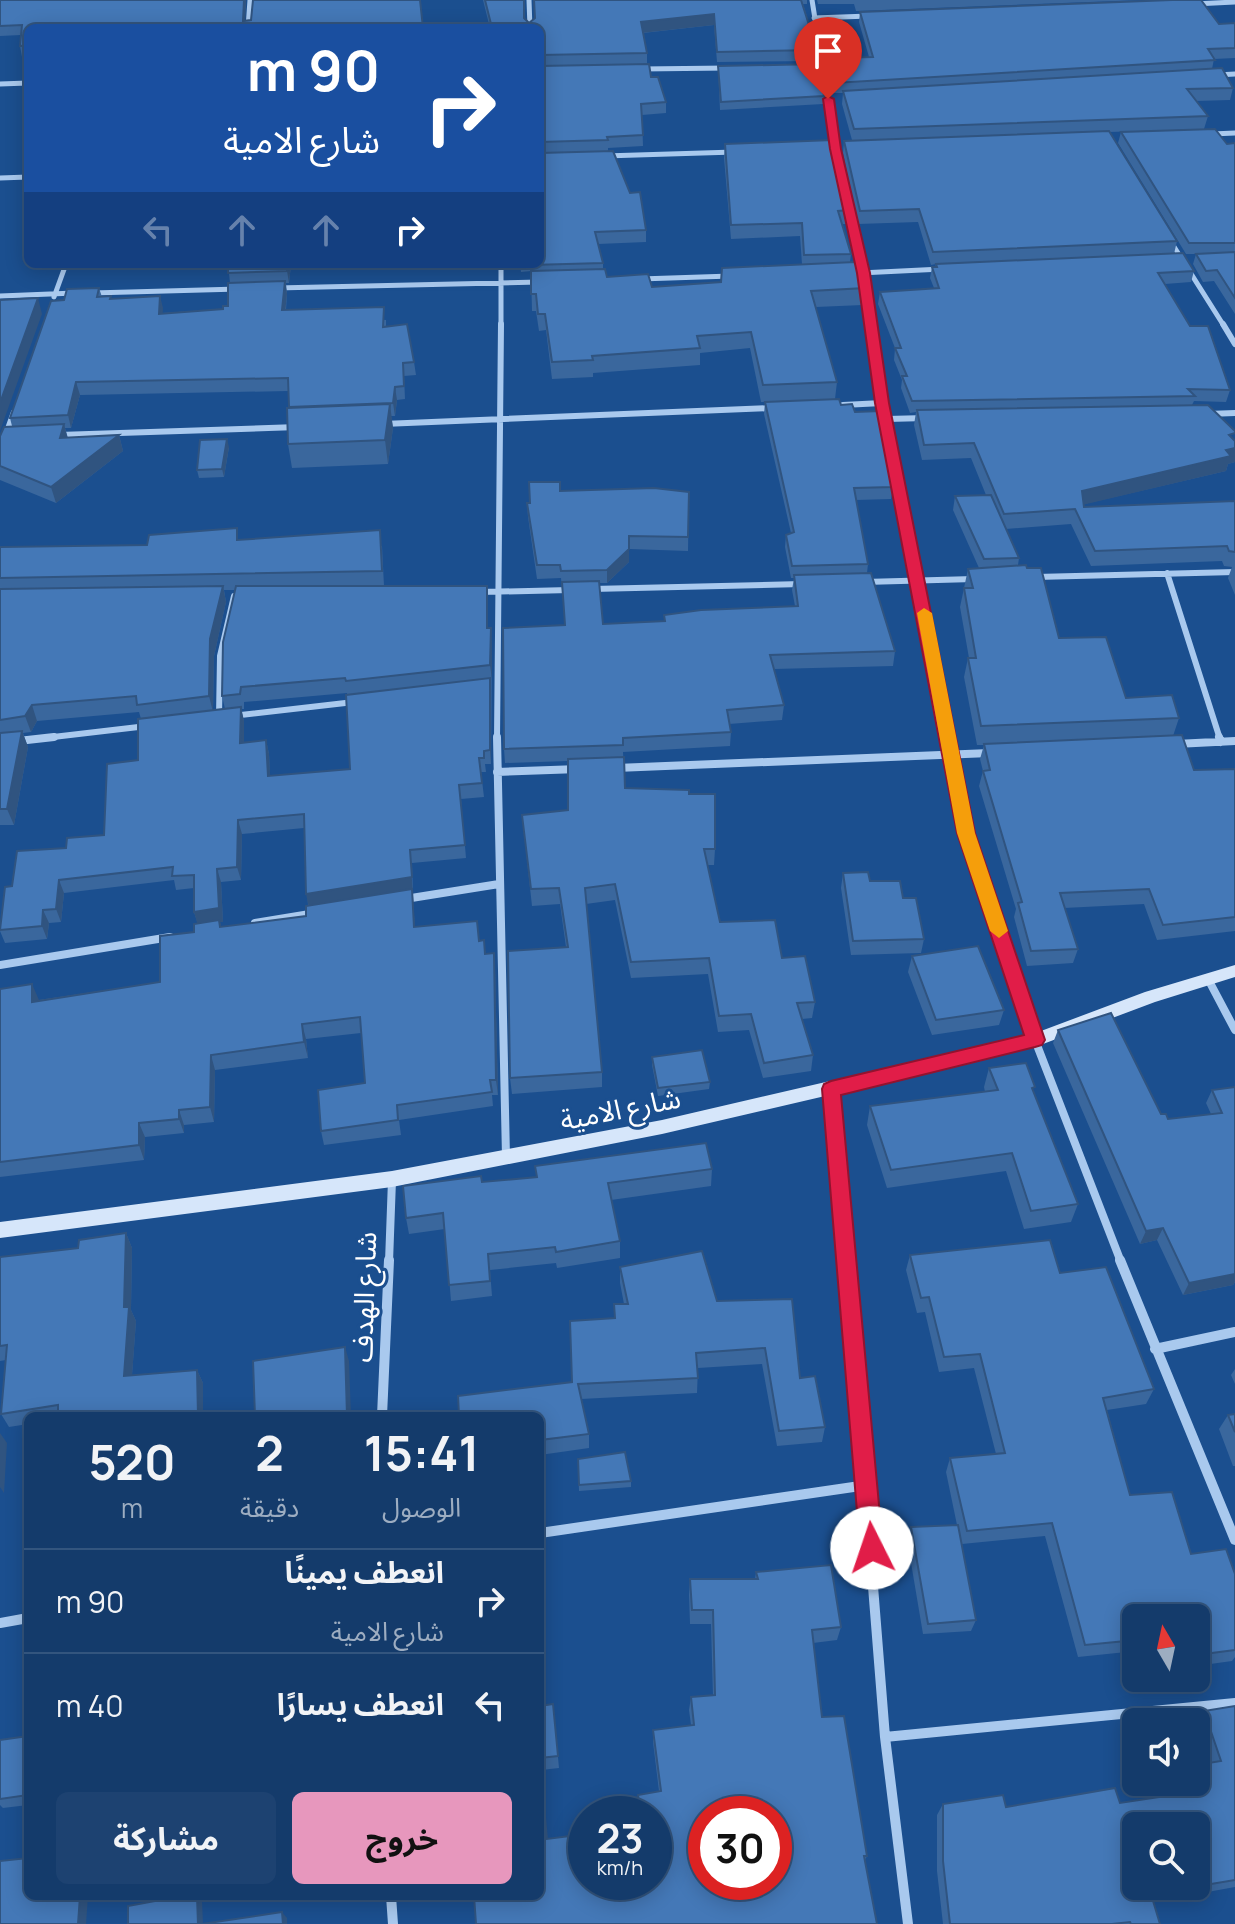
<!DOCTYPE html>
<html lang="ar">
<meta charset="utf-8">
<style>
:root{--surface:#143b6b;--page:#1d4271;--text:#f1f3f6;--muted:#9dadc1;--line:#33557e;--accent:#e797bd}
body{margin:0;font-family:Manrope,"Noto Sans Arabic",sans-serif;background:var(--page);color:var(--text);direction:rtl;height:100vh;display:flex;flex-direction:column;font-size:30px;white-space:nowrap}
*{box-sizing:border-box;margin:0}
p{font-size:26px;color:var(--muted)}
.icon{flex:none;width:44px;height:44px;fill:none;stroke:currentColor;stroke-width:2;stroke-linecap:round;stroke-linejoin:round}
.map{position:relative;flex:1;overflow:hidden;direction:ltr}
.details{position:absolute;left:24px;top:1412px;width:520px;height:488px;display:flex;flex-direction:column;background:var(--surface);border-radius:12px;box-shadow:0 4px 20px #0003,0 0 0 2px var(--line);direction:rtl}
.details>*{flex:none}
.hud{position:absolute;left:24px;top:24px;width:520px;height:244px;border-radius:12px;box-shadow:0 4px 20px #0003,0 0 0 2px var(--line);direction:rtl;background:#1a4fa0;color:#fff;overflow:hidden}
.needle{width:52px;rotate:351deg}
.buttons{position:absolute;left:1122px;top:1604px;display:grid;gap:16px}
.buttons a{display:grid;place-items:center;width:88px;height:88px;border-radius:12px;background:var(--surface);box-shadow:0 4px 20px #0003,0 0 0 2px var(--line);font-size:40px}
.speed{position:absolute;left:568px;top:1796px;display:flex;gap:16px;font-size:40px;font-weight:700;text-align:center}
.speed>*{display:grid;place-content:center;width:104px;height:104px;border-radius:50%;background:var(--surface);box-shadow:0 4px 20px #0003,0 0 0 2px var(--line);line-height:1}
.speed small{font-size:20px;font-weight:400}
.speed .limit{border:12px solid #d22;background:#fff;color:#111}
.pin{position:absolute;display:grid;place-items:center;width:68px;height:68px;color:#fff;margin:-82px -34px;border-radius:50% 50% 50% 0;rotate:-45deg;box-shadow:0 0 8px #0007}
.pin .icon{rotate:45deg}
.me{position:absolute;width:88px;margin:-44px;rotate:356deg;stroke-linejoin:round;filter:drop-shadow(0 0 6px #0008)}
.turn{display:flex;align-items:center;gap:28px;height:168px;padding:0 32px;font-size:36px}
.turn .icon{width:104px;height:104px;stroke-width:2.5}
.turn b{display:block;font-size:56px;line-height:68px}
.lanes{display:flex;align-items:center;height:76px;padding:0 32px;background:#0003;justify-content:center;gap:40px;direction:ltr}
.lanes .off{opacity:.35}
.eta{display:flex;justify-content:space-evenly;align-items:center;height:136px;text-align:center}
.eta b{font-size:48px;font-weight:700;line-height:56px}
.button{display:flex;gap:16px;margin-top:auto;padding:16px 32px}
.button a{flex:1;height:92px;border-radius:12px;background:var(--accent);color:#111;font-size:32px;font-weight:700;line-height:92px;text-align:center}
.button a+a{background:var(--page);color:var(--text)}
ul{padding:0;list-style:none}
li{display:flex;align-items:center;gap:24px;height:104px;padding:0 32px;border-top:2px solid var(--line)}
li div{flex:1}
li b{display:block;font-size:30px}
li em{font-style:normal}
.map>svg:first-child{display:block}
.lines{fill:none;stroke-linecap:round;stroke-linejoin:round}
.street-far3{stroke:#a9c9ee;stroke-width:5}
.street-far2{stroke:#a9c9ee;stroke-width:6}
.street-far1{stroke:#a9c9ee;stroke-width:8}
.street{stroke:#a9c9ee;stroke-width:10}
.secondary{fill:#d6e6fa;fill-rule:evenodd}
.wall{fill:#3a679d;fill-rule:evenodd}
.shaded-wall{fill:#305480}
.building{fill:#4478b7;stroke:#305480;stroke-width:2;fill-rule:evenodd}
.route{fill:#e11d48;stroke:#92132f;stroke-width:2}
.slow{fill:#f59e0b}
.labels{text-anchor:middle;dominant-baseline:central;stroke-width:6;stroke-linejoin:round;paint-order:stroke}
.street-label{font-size:28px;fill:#fff;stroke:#1b4f8f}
</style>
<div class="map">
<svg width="1235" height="1924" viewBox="0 0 1235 1924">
<rect width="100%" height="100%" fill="#1b4f8f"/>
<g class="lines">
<path class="street-far3" d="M529,0L530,28
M812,0L836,149L864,273L871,326
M1194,4L1235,2
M814,18L869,16
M248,28L250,0
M641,69L728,68
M1217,75L1235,74
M0,84L28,83
M1212,134L1235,133
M604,156L735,152
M0,178L28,177
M1171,242L1224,326
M860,273L942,269
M640,279L731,276
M276,288L539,282
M92,293L239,289
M0,296L75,293
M54,297L66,264
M501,326V264"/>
<path class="street-far2" d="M871,324L882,403L948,739
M1223,324L1235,344
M843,405L882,403
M1208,414L1235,413
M887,419L926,418
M383,424L773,408
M59,435L298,427
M0,451L14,412
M1167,573L1220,739
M1036,577L1235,572
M864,582L974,579
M592,589L802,584
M480,592L570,590
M232,716L354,702
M219,717L220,656L234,596
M36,739L147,726
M497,739L501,324"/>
<path class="street-far1" d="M497,737L506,1157
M947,737L966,833L1035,1040L1121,1262
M1219,737L1221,742
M0,743L54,737
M1176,744L1235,741
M616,768L990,753
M497,772L579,769
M405,899L499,884
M255,923L316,913
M0,965L170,937
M1208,979L1235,1030
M831,1089L847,1262
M389,1262L392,1180"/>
<path class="street" d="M847,1260L885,1737L908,1924
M1120,1260L1235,1540
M1155,1349L1235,1332
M382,1416L389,1260
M540,1533L867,1485
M0,1623L28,1618
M885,1737L1235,1703
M391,1896L393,1924"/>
<path class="secondary" d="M1235,965V977L1155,1002L1035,1047L662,1134L392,1187L0,1238V1222L392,1171L662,1120L1033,1034L1145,992Z"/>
</g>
<path class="wall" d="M0,0H246L245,21L423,28H28V56L22,57L20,46L21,35L0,36Z
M483,0H524V18L529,23L535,18L534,0H807V4H803L817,50L816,61L717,62L714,25L643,33L647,53V64L651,77L666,102V113L642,115L643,146L608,148V151L630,193L646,230V242L598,244L603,263V269L607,277L652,287L721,282L802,264L800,236L731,239L724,158L725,144L849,210L847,224H842L851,254L850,262L865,288L863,305L816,307L837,382L835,399L761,402L750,348L700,353V365L593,373V377L552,379L546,330L539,331L536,311H532L531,271L521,272L520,264H540V28H490Z
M817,0H1143L856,11L854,4H818Z
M860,12L1219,24L1235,23V58L1214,59L1212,69L1233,88L1230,100L1196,101L1208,116L1204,129L1109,132L1177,241L1174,254L1194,271L1191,282L1165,284L1190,326L1230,390L1226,402L1194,401L1192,405L1235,441V462L1228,464L1226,471L1084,504V507L1235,501V595L1228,578L1232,567L1224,566L1222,561L1091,566L1071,524L1006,529L1019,558L1018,565L1059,638L1126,698L1179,718L1173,736L1194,770L1235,769V931L1157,940L1144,904L1064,908L1078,949L1073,963L1027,966L1014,917L1016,909L979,786L983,771L980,759L984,745H977L964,677L968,658H969L960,607L968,569L979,568L953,510L955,496L986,495L971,458L922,460L914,425L916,412L910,413L901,388L902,380L894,360L895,348L878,304L880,292L934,288L930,278L932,267H935L936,264L931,265L918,222L858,224L843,153L844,141L852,140L842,104L843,93H833L829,69L830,58L869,57L859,22Z
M718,66L824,96L823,104L720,110Z
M1121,132L1227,144L1235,143V314L1214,281L1203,282L1193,264L1196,254H1186L1118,143Z
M228,264H308L291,265L289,283H286L287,294L286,310L386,320V326L414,362L416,375L404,376L405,399L397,400L395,416H391L393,428L388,464L292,468L288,444V391L80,395L71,428H65L68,438L119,435L123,451L56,503L0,480V436L12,426L10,418L64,300L99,288L102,297L112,299L160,296L162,313L223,309L228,306L230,283Z
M353,264H383V267L353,268Z
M765,402L841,405L855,412L893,487L891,499L856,500L868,564L867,573L895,651L893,666L774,669L784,705L782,720L729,724L731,732L730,746L623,752L625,788L689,794L715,849L714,865H707L720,922L782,958L815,1002L812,1018L802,1019L813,1055L811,1071L763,1078L749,1030L718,1032L708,974L631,978L615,900L586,904L602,1072V1087L512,1094L510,1078L566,947L560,904L532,906L522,815L568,810V761L505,763L504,749L565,625L561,578L537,579L528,517L527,503L560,491L689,492L688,551L629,549V562L607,583H599L603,624L664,621V615L795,606L792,590L794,578H791L785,547L786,535L791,533L764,414Z
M229,447L224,477L199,478L197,470Z
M239,539L382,546L384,586H487L488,628L492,643L491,764H485L486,772H481L484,797L461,799L466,858L412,863L413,891H412L415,927L479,941L495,968L498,1095H492L493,1106L399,1120L401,1135L324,1145L321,1131L365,1083L361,1033L306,1039L308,1058L215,1070L214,1122L184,1125V1133L145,1137L144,1160L0,1177V989L39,1000L160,982L194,932L198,924L194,912V888L176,890L174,880L64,893L61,922L49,923L47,939L5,943L0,931V927L12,886L66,848L104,835L138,760L141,719L139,712L37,721L31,732L23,733L28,747L14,825H0V547L147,545ZM224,590H235L222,696L225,709L213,710L214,656L226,602ZM347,693L350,769L270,776L269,754L266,740L244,743V721L241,709H244V702ZM304,828L308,906L306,916L221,927L220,922H223L221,882L241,880L242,834Z
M843,873L870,881L903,898L924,939L921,953L851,955L841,888Z
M912,956L1004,1010L999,1025L932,1035L908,972Z
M1058,1030L1168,1119L1211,1114L1206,1103L1212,1090L1235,1087V1282L1233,1285L1183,1295L1157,1240L1140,1244L1053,1043Z
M652,1057L710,1082L709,1089L658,1096L652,1065Z
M989,1068L1034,1092L1078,1204L1071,1222L1024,1229L1006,1171L887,1188L867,1125L870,1106L985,1092L984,1087Z
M712,1169L711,1186L611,1200L620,1241V1258L557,1268L556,1263L490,1270L492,1296L451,1301L445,1229L409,1234L406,1218L482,1182Z
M126,1233L132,1248L131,1310L136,1321L132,1375L197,1370L203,1383V1416H28V1424L9,1427L1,1414L6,1360L0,1361V1257L78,1248Z
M910,1255L1060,1273L1154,1389L1146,1404L1107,1410L1130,1495L1191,1554L1235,1574V1657L1232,1661L1196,1666V1618H1136V1651L1078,1657L1045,1536L962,1544L976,1620L971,1631L923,1634L907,1539L911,1527L957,1525L946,1472L950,1458L996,1454L974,1368L939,1372L925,1312L917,1313L906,1270Z
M620,1267L717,1301L800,1378L825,1427L822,1442L777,1446L762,1364L698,1368L697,1393L581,1399L589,1434V1448L540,1455V1416L572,1382L614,1318V1304H624L620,1283Z
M1235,1369V1384L1231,1375Z
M1235,1414V1466H1233L1219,1429L1228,1415Z
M578,1459L631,1481V1487L579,1491Z
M756,1572L841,1627L837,1640L813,1643L822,1717L867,1856L865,1860L474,1896L540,1706L553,1704L559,1768L541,1770L547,1839L586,1882L638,1813V1795L659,1791L653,1742V1730L691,1725L689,1710L691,1697L713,1696L711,1624H690L689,1594L690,1579H755Z
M1235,1706V1887L1153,1902L1160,1924H943L937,1871V1815L943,1804L1006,1807L1120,1803L1160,1797L1155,1782H1196L1206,1763L1196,1731V1722H1194L1204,1711Z
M28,1736V1805L3,1808L0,1805V1740Z"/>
<path class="shaded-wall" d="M244,0H246L245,28L243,21Z
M714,14V25L641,33V22Z
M288,264H291L289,283L287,271Z
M285,281L287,294L284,323L282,310Z
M160,296L163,308L162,326L159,314Z
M38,298L42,314L0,431V403Z
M76,382L80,395L71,428L68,415Z
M395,387L397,400L395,416L393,403Z
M390,404L393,428L388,464L385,440Z
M64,424L68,440L60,438Z
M119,435L123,451L56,503L51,487Z
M227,439L229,447L224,477L222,469Z
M1235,448V462L1228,464L1226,471L1078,506L1082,491Z
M629,549V562L607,583V570Z
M223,586L226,602L214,656L213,712L209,696L210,639Z
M491,628L492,643V680L490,665Z
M490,678L491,692V764L490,750Z
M32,705L37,721L31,732L25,716Z
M241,707L244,721V757L240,743Z
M22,731L28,747L14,825L7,809Z
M266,740L269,754L271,790L268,776Z
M238,820L242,834L241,880L237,867Z
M410,850L416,942L414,927L309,908L306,894Z
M217,869L221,882L223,922H220L224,936L220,927L198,926L194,912Z
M59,880L64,893L61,922L56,909Z
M43,910L49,923L47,939L42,926Z
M494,953L495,968L498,1095L496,1080Z
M32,984L39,1000L38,1017L32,1002Z
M302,1024L306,1039L308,1058L304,1042Z
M211,1055L215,1070L214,1122L210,1107Z
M179,1110L184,1125V1133L179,1119Z
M139,1123L145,1137L144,1160L139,1145Z
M1163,1228L1157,1240L1140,1244L1146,1231Z
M126,1233L132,1248L131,1310L136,1321L131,1390L124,1376V1307Z
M1235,1274V1282L1233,1285L1183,1295L1189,1283Z
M345,1347L349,1361L351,1416H347Z
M197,1370L203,1383V1416H198Z
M0,1433L7,1443L4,1493L0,1487Z
M80,1896H88L86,1924H78Z
M197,1896H199L202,1900L203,1924H198Z
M282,1912L287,1918V1924H283Z"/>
<path class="building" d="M0,0H244L243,21L251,20L253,0H420L423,28H28V45L20,46L22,25L0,26Z
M485,0H524V18L529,23L535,18L534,0H801L817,50L717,52L714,14L641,22L647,53L540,55V28H492Z
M1172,0H1201L1219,24L1235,23V48L1208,49L1215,60L834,83L830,58L873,57L860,12Z
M649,64L651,77H658L666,102L641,104L643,135L607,137L608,140L540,142V66Z
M819,64L824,96L721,102L718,66Z
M1222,68L1233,88L1187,89L1208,116L854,129L843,91Z
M1215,129L1227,144L1235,143V243H1189L1121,132Z
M1109,131L1177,241L933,252L919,209L860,211L844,141Z
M833,140L849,210L838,211L851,254L804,255L802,223L731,225L725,144Z
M613,151L630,193L640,192L646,230L595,232L603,263L530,265L540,264V153Z
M1235,252V298L1217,270L1206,271L1196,254Z
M1183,253L1194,271L1158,273L1190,326H1208L1230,390L1188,389L1195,396L912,401L902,376H907L895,348H901L880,292L939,288L932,267H937L936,264Z
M855,262L865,288L811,291L837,382L763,385L751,332L697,336L700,348L592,356L593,360L552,362L545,314H538L536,294H531V271L605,269L607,277L648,274L652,287L721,282L722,268Z
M228,264H288L287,271L228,273Z
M285,281L282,310L384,307L383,327L407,324L414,362L403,363L404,386L395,387L393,403L289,407L288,378L76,382L68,415L10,418L51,301L64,300L67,289L99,288L97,297L111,296L110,299L160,296L159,314L223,309V306H228V283Z
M38,298L0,403V300Z
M839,399L841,405L852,404L855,412L881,411L893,487L854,488L868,564L792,566L786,535L794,532L765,402Z
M390,404L385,440L288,444L287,408Z
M1208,405L1235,431V433L1229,435L1235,441V448L1226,450L1231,456L1082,491L1084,507L1235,501V552L1229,551L1227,546L1095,551L1075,509L1004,514L974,443L924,445L917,410Z
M64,424L60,438L119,435L51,487L0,466V436L4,427Z
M227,439L222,469L197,470L200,440Z
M529,482H560V491L654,488L689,492L688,537L629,536V549L607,570L561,571L560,565H537L527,503H530Z
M991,495L1019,558L984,559L955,496Z
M237,528V540L380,530L382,571L0,578V547L147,545L149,535Z
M1026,565L1027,568H1041L1059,638L1106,637L1126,698L1172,695L1179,718L981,726L968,658H976L964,588H973L968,569Z
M871,573L895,651L770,655L784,705L727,710L731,732L623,738V745L504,749L503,628L565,625L562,582L599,581L603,624L665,621L664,615L701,610L798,606L794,575Z
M223,586L210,639L209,696L137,705L136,696L32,705L25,716L0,720V589Z
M236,586H487V628H491L490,665L346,681L345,678L241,687L240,694L222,696L223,642Z
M490,678V750L484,751V758H479L482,783L459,785L465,845L410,850L412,877L306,894L304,814L238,820L237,867L217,869L219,908L194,912V875L172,876L173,867L59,880L56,909L43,910L42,926L0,930L5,887L12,886L17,851L66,848L67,838L104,835L107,764L138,760V719L241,707L240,743L266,740L268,776L350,769L346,695Z
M22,731L7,809H0V733Z
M1182,735L1194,770L1235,769V917L1163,925L1149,889L1060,893L1078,949L1031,951L1018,903L1022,902L983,771L990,770L984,744Z
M624,757L625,788L689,790V794H715V849H704L720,922L775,920L782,958L805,956L815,1002L797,1003L813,1055L764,1063L751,1014L719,1016L709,958L631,962L615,884L585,888L602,1072L510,1078L508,951L568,947L559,888L531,889L522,815L568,810V759Z
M868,872L870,881H900L903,898H916L924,939L853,941L843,873Z
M412,889L414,927L477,921L479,941L484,940L485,954L494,953L496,1080H490L492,1092L397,1105L398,1120L321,1131L318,1090L365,1083L360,1017L302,1024L304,1042L211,1055L210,1107L179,1110V1119L139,1123V1145L0,1162V989L32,984V1002L160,982V936L194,932V924L219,920L220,927L306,916V906Z
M978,946L1004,1010L936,1020L912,956Z
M1111,1013L1161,1114H1166L1168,1119L1222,1113L1212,1090L1235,1087V1274L1189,1283L1163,1228L1146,1231L1058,1030Z
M702,1050L710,1082L658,1088L652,1057Z
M1026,1063L1035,1087L1032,1088L1078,1204L1031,1211L1012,1153L891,1170L870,1106L998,1090L989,1068Z
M706,1143L712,1169L608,1183L620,1241L556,1252L555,1247L488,1254L490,1281L449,1285L443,1213L406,1218L403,1186L481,1176L482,1182L537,1177L535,1166Z
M126,1233L124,1307H129L124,1376L197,1370L198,1416H58V1405L1,1414L7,1345L0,1346V1257L78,1248L79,1240Z
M1050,1240L1060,1273L1106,1267L1154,1389L1103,1398L1130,1495L1172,1492L1191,1554L1226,1549L1235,1574V1650L1196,1655V1618H1136V1640L1085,1645L1052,1523L967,1531L950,1458L1005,1453L980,1354L944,1357L929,1297L921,1298L910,1255Z
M702,1251L717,1301L792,1299L800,1378L815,1376L825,1427L779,1431L765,1348L696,1353L698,1378L578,1384L589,1434L540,1440V1416H459L458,1396L572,1382L570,1321L615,1318L614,1304H628L620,1267Z
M345,1347L347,1416H255L253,1361Z
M1235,1414V1432L1228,1415Z
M625,1452L631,1481L579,1485L578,1459Z
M958,1525L976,1620L928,1624L911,1527Z
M831,1565L841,1627L812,1630L822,1717L844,1716L867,1856H864L877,1924H476L474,1896H540V1762L547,1839L586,1834V1882H654V1814H635L640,1813L638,1795L661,1791L653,1730L694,1725L691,1697L715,1695L713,1610H692L690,1579H758L756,1572ZM706,1814H774V1882H706Z
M553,1704L558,1756L540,1758V1706Z
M1235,1706V1880L1151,1894L1160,1924H1131L1130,1922L1112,1924H950L943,1861V1804L1003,1795L1006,1807L1115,1788L1120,1803L1173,1795L1169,1782H1196V1765L1221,1761L1204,1711ZM1136,1826H1196V1886H1136Z
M28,1736V1795L0,1799V1740Z
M28,1858V1896H80L78,1924H0V1861Z
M182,1896H197L198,1924H128V1906Z
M282,1912L283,1924H202Z"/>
<path class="route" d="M828,96L834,99L841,149L870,273L889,403L975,833L1045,1040L1042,1045L1035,1047L841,1095L883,1548L880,1556L872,1559L863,1556L860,1548L822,1089L824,1084L831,1081L1024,1035L957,833L875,403L857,273L830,149L823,99Z"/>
<path class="slow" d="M924,608L932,613L975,833L1008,931L999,938L990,931L957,833L917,613Z"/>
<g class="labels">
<g class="street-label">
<text transform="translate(620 1108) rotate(-11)">شارع الامية</text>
<text transform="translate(363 1297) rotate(-88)">شارع الهدف</text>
</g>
</g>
</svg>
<div class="buttons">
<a><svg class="needle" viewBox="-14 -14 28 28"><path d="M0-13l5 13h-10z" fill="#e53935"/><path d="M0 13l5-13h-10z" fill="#9dadc1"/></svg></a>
<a><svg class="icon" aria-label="sound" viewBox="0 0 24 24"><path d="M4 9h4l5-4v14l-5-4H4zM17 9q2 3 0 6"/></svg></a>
<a><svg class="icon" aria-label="search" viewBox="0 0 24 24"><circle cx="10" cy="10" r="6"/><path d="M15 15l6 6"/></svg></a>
</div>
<div class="speed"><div>23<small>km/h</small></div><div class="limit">30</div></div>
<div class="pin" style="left:828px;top:99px;background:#d93025"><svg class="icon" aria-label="arrive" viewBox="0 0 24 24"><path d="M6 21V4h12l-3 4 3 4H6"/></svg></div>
<svg class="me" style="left:872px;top:1548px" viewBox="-20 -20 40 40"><circle r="19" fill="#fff"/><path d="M0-13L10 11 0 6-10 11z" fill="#e11d48"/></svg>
<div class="hud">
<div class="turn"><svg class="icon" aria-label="right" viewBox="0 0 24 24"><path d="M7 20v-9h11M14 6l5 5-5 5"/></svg><div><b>90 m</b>شارع الامية</div></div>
<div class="lanes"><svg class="icon off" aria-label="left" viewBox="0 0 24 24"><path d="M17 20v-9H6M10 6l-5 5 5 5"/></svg><svg class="icon off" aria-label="ahead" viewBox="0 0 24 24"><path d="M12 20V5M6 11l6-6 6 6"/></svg><svg class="icon off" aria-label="ahead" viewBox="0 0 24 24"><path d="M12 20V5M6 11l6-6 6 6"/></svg><svg class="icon" aria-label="right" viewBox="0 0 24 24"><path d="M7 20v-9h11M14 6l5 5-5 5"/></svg></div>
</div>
<section class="details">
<div class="eta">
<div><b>15:41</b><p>الوصول</p></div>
<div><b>2</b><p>دقيقة</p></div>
<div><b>520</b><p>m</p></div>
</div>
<ul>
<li><svg class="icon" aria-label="right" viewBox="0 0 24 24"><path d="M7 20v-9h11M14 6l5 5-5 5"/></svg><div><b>انعطف يمينًا</b><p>شارع الامية</p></div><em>90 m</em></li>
<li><svg class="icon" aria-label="left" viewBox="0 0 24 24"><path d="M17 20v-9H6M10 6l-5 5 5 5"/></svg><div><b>انعطف يسارًا</b></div><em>40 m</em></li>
</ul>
<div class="button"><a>خروج</a><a>مشاركة</a></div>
</section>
</div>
